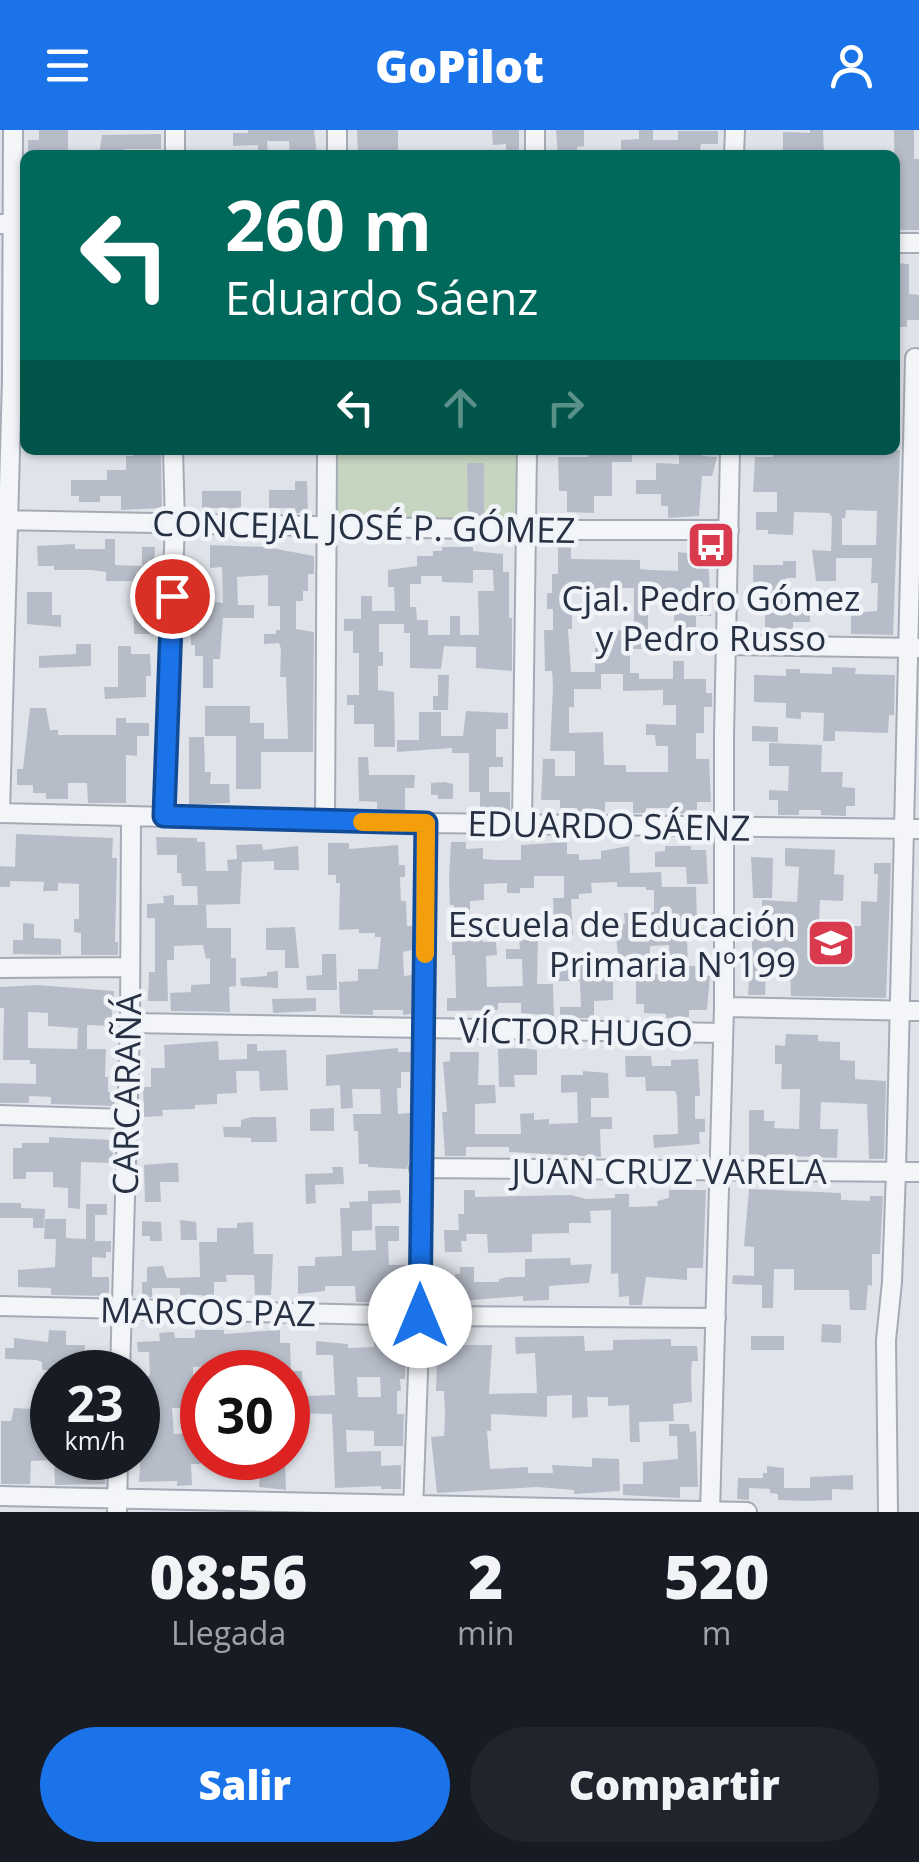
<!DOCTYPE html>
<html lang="es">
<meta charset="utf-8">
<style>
:root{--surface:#171b24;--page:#20242c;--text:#f1f3f6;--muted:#9ea1a6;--accent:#1a73e8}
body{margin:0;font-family:"Open Sans",sans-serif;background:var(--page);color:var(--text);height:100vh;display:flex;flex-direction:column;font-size:38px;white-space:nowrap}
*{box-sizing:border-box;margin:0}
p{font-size:32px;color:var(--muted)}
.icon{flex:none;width:55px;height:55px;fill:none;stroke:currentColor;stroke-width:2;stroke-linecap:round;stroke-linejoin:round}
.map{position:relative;height:1382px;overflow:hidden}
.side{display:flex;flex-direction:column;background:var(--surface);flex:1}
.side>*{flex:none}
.hud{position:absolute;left:20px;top:20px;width:880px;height:305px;border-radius:15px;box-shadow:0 2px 8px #0004;background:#00695c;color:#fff;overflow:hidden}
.speed{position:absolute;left:30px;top:1220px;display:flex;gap:20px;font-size:50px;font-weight:700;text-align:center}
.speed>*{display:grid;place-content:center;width:130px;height:130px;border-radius:50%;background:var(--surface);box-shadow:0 2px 8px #0004;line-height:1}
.speed small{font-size:25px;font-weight:400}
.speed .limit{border:15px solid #d22;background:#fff;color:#111}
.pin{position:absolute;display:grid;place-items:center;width:85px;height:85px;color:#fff;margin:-42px;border:5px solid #fff;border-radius:50%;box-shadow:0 2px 10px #0007}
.me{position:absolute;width:110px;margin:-55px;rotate:0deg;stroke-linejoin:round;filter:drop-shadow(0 0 8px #0008)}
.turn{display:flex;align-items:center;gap:35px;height:210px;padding:0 40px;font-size:45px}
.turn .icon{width:130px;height:130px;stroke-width:2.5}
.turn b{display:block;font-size:70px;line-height:85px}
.lanes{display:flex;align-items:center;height:95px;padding:0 40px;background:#0003;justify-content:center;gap:50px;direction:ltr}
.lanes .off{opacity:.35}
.eta{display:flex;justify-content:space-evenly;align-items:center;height:170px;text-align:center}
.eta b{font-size:60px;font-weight:800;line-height:70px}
.button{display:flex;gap:20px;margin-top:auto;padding:20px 40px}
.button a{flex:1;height:115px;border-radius:60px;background:var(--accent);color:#fff;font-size:40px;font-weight:800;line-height:115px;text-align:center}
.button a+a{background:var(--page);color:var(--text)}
header{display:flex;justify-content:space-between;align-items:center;height:130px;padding:0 40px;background:var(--accent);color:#fff;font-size:45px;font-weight:800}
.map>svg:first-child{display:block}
.green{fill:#c5d5c0}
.building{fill:#b7bdc8;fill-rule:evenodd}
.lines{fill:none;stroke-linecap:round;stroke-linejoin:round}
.minor-casing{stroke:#a5abb5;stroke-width:22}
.minor{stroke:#f3f5f8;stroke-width:18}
.route-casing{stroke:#114b97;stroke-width:25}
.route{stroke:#1a73e8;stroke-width:18}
.slow{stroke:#f59e0b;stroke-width:18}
.labels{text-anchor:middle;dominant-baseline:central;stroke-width:9;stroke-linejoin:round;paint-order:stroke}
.street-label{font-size:35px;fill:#273143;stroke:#f0f3f7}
.poi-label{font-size:35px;fill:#273143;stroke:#f0f3f7}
</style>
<header><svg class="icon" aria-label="menu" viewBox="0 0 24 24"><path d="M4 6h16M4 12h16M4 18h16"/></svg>GoPilot<svg class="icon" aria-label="person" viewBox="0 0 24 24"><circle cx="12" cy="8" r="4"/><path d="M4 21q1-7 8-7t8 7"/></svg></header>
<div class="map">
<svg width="919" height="1382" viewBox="0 0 919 1382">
<rect width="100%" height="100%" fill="#e0e4ea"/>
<path class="green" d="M338,320H517L516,390L337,386Z"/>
<path class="building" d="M39,0H68V25H28V10H39Z
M248,0H314L317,25H290L289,11H267L268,25H258V15L233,16V3H248Z
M357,0H398V20H377V25H358Z
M492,0H519V23H506V14L493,15Z
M556,0H584V16L577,17V25H558Z
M639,0H653V10H678V1H718V14H701L699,25H621V10L639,9Z
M810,0H823L824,25H783V2L810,3Z
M894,0H914V29H919V100H895Z
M161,4V19H124V24L99,25L102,5Z
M895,133L909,134V164L919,165V190H907V197H895Z
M133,320H161L162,378L121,380V366H100V372H79V366H71V350H107V340H126V326H133Z
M588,320H632V332H612V366H594V383L567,382V361H559L558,327H588Z
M679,320H703V326L717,327L712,346H702L699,386L668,388V376H661V364H636V350H656V333L679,334Z
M818,320H900L893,505L851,504V483L877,481L878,453H871L872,428H836V451H816L812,420L831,421L832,387L829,383L794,382L793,405L768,404V400H756V382H777V362H753L755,327H773V322L818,325ZM846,380L877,381L876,415H842V388H845Z
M467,333H484V386H468Z
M295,351H307L308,383H296L295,378H269V360H295Z
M202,361H241V378H202Z
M105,409H115V435L142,436V417H155L150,504H134L133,451H106V442L92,440H54V436H38L37,416L75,414V419H105Z
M210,415L266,417L314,426V444H308V461H303V471H296V499L314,502L313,622H261V659H236V606H205V576H250V593H264V609H288L286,547H280L281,519L279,513L264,514V504H276V500H280V476H268V445L237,447L238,475H254V488H223L220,529H213V558H203V526H195V515H191L190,469L223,473L222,437L210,438Z
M558,416H571V429L640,430V439L650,440L678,441V422L708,425L711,486H696V497H688V503H675L674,483L690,484L691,463L663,462V470H648V503H672V519H630V543H639V549H673V531H684V549H706V563H712V577H704V603H696V629H709L711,672H697V684L669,683V678H646V683H633V672H605V682H577V678H560V670H541L543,629H555V646H575V621H550L553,556L552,541H545L544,500H553V479H547V463H552V444H558ZM568,457H591L590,470H602V458H634V501L611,500V518H595V542H571L568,499H572V482H568ZM601,544H623V561L663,560V575H676V595L646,594V605H655L656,616H668V642H626V635H604L603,602L569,603V577H574V559H601Z
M442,417H473V421L503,424V442H509V488H512V541L476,538V517L444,516L441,539L410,538V503H404V494H379V522H383V536H378V560L394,562L395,617H374V594H354V575H347V565H359V523H353V501H344V489H361V466H372V481H395L394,457H388V440L417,436V426H433V421H442ZM473,440H493L494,461H478L479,505H460V486H450V505H428V490H417L416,477H410V454H421V446H442V452L473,453Z
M783,431H796V448H786L785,477H810V492H793V499L765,498V474H754L753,435H783Z
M27,462H52V485H61V497L27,494Z
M76,514H91V536L39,538V526L76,524Z
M118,516H131V524H150L151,546H146V567L105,569L104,557H118Z
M832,537L856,538L855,544L895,545L894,585H889L888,603L835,601V611H823L824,583L801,582V589L786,588V573L754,572V545L786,546V539H800V543L832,544Z
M438,545H449L448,580H433V566H438Z
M30,578H46L50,600H58V605H116V588H126V593H149V606H137V626L126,625V673H88L87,653H68V669H46V663H33V655H17V639H23Z
M466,581L508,583V599H496V627H503V637H489V662H510V682L480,681V662H469V623H452V618L397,622V610H419V582H441V606H463Z
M752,596L778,597V612L752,611Z
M189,607H204L205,642H211L210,654H229L230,673L189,675Z
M769,613L822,615L821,642H843L842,657L855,658V676H846V686L821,685V680H799V685H778V670H769V660L788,661L789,636H769Z
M358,627H368L369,645H415L414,658H405V680L377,679V672L359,671Z
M445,652L453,654V669H438V665H431V653Z
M16,704L113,708L112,728H117L115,812H118V825H81V803L74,802V789H79V754L58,753V761H43L44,752L10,751V757H0V736L15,737Z
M156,707L197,708V712H205L206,741H228L227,730L237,729L236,715L262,714L263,720L298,716L299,740H274V731L242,732L240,774L198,775L197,756H182L181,743H177V725H157Z
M451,712H466V719L483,718V729L498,730H521V715L567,712V724H579V730L601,729V721L629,716L630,743L661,742L662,757H696L697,793H693V809H687L688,836H704V846H710L707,880H689V887L666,888V884L644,883V874H636V827H618L615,794H625L624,783L654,782V760H646V757H617V752L591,753L592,763L579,764V769H571L573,805L539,806V790L554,789L553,768H564V746H534V758H520V763H507V753L484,754V770L470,771V793H482L483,812H496L497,825L486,826L487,857L523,856L522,829H506V819H520L519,810L538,809L537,854H553L554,886L521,883V873H498V880L447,881V868H456L455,825H452L454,775H450L449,749ZM669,815L670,844H650V816Z
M328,713H349V719L398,715L399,735H405V747H400L401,771H406L407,796H412V820L403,822L404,846L412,845L411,884L403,885V880H373V885L340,884L339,852L358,851V839H378L381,807H375V803H359V799L339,800L340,753H336V745H328Z
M665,716H691V720H706L708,754H687L686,737H655V722L665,721Z
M785,718L835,720L834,744L844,745L843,771L820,770L819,796H861V771L877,772L878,744H874V733H891L886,868L791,866L790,842L766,841L765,865H748L749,849H752V804L788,806V785L762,784V770L797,772L799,737L785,736Z
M751,727L773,728L772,768H753Z
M174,765V775H206L207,798H231V828H236V856L229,857L230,882L171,881L170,863L191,862V855L210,854V828L206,829L203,815L174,816V830H167L168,871H148L149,842H155V788H147V774L164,773L163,766Z
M23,793L34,794V808L61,809V825L13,824V810H23Z
M295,797L299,838H285V820H266V798Z
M322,824H336L337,860H307L306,846L322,845Z
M569,829H613V870L594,871V888H560V877H581L580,851H558V841H567Z
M278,841V858L241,856L240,848L267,846V842Z
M37,855L114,861L111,896L87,895V919H106L105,947H108V962H116L115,976L51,974V967L29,966V973H0V953L36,954V934H30V930H3L4,878H0V857ZM28,882L48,883V896L78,898L77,919L28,918Z
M316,868V881L273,883L272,869Z
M786,904L818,905V911L840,912V930L855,931V949L886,951L884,1029H869L867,974L821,972L820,999H838L837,1028L772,1025V1028H749V980H764V991H775L774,998L799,999L800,959H781L782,934H775V915L785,916Z
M218,911L219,930L247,929V914H257V921L286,920L288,960L260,961L259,941H236L237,963L217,964V974L195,975V979L162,980L163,986L144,987L143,957H151V938H165L164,915Z
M398,918V922H411L410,942H401V958H397L398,984L410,983L409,1030L407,1039L368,1037V1034H359L358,1001H354L353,984H381L380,959H352L353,978L341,979L340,955L326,956V925Z
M523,918L537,920V945H514L515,957H499L498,919Z
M450,922H479L478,955H495L496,973L475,974V1004H521L520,984L534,983V990L549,989V994L578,993L577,962L561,963V945H583V941L608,943L609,968H591V987H612V999H600L601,1027L509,1022V1017H466V1026H445L442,982H447L443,932L450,931Z
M625,926H651L652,936H671V930L698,929L700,966H695V989H705V1002H699L700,1014L654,1018L653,1005L678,1004L677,966L675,961H646L645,947H626Z
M334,978V1001H310V979Z
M251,987H276L277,1012H251V1008L224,1007L223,997H241V990Z
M49,1007L112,1010L113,1033L81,1032L80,1079L68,1078V1058L53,1057V1042H26V1049H13V1018H22V1013H49Z
M168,1033H178L179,1052H160L161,1072H145L144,1035Z
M332,1037H343L344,1054L315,1055L316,1073L306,1074L305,1044L333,1043Z
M749,1059L841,1063V1070L870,1071V1066H883L880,1124H872V1156L868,1155L866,1180H850L849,1160H794V1139H774L773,1178H762V1155L732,1154L733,1145L754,1146V1117L744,1116Z
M400,1060L401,1073L372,1074V1100L352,1101V1121L376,1120L375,1096H399V1111H388L389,1135H408V1146H400L401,1173L356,1172L355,1156H325V1161L298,1164V1136H315V1127L342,1126L340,1078H350L349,1072L368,1071V1061Z
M464,1060H475V1067L571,1065L586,1069L615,1068V1064H629V1077L658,1076L657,1071L669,1068V1060H706L703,1138H687V1150L646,1147L642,1175H629V1166L619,1167L618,1143L611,1144V1080L590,1081L591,1093H569V1103L532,1104V1122L488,1123L487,1104H466L467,1111H461L462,1122H445L444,1100H459L458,1084H464Z
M0,1073H21V1078L45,1079L44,1098H33V1088H0Z
M86,1074H107V1085H95V1111H111V1122H106V1128L92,1127V1147H109V1166L51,1165V1158L18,1157V1140L55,1137L56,1109H44L45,1089H66V1108L86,1109Z
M180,1090L196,1092L197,1110H181Z
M142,1091L161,1092L162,1111H150V1106H142Z
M253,1092L254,1124H273L271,1165H255L254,1145H226L227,1152H214V1169L203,1168L202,1165H180V1158H152V1167H142V1152H147V1137L163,1136L167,1148L200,1147L199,1112H217V1098H237V1093Z
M570,1128L571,1135L592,1134L589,1153L549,1156V1170L523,1171V1166L459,1171V1163H456L455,1144H460V1137H474V1152H499V1149L507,1147H525V1129Z
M822,1194L841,1195V1213L821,1212Z
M387,1199V1203L407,1202L405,1249H400L401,1261H397V1284H404L403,1316H374V1301L346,1300L347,1322L381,1321V1336L401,1335V1359H381V1356L335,1358L332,1284L294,1283L293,1268H288V1242H258L257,1234H233L234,1242H215V1236L193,1237V1265L202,1264V1293H192V1278H172L174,1304L200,1303L201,1334H191L192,1355L177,1356V1351L139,1352L141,1317H138V1299H157L156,1278H150L149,1259H146L145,1246H150L149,1222H138L137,1212L160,1211L159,1203L174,1202L175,1208H195V1200H224V1204L280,1200V1213H290L291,1241H302L303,1266L335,1265L333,1225H316V1211L348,1214V1218L374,1217V1200ZM357,1247H380L381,1267H358Z
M49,1200L66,1201V1215H85L84,1241L42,1240V1232L36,1230L5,1229V1218H14V1208L48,1212Z
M584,1206L585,1221L613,1220V1210L671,1209V1216H697L698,1231H692L691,1244L692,1272L673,1274L674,1291L639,1292L640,1312H630L629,1275L608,1276V1267H587L588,1287L572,1288V1265L547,1266V1287L491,1284V1301H487L490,1339L528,1337V1343H553L552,1335L592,1337V1328L619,1329L620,1361L574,1364V1360L537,1357L437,1363L431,1307L444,1306L445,1285L444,1261H436L437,1228H450L449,1215H492L489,1264L537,1263L535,1223L516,1224L515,1207Z
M751,1206H784V1220H751Z
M34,1260H51V1270H46V1291H52V1330L31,1331L30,1354H1V1291H11L14,1278L33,1279Z
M669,1294H689L690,1302L696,1301L698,1357H680V1368L623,1365V1354H643V1332L678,1329L677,1306H669Z
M54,1328H66V1339L105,1338V1354L55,1355Z
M261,1333H285L286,1360L259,1357Z
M767,1336L784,1338V1358H810V1347L853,1345V1360L832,1359V1370L806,1371L778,1370V1364L770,1363V1359L749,1358V1370L737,1369L738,1348H763V1343H767Z"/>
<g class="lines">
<g class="minor-casing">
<path id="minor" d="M337,0V25
M175,25V0
M535,25V0
M734,25L735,0
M0,94H25
M895,113H919
M0,390L524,400H729
M728,515L919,518
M0,683L426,693L919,699
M0,683L12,249L13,0
M164,686L175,393L173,320
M325,691L327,320
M522,694L527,320
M0,838L129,837
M724,877L919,881
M130,893L723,903
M0,985L126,989
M419,1038L919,1042
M0,1176L420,1186L716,1188
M120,1242L130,893L131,686
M0,1366L747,1382
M117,1382L118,1328
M413,1382L420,1186L426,693
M710,1382L724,877V605L730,320
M888,1382L886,1210L892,1152L896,1041L915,228"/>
</g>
<use href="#minor" class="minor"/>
</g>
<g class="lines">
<g class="route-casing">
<path id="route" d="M172,466L164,686L426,693L420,1186"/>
</g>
<use href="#route" class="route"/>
<path class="slow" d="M362,692L426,693L425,824"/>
</g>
<defs>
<g id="bus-square" transform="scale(2.5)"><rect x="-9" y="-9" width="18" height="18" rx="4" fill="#da3a4e" stroke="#f0f3f7"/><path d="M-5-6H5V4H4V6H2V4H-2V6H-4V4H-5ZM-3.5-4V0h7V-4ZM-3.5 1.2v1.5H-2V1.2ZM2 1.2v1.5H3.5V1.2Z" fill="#fff"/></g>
<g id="school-square" transform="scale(2.5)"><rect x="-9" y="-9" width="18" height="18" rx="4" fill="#da3a4e" stroke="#f0f3f7"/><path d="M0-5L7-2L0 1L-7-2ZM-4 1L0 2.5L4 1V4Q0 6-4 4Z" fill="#fff"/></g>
</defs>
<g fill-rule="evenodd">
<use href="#bus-square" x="711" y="415"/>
<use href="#school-square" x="831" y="813"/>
</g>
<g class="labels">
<g class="street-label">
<text transform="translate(364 396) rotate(1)">CONCEJAL JOSÉ P. GÓMEZ</text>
<text transform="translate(609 695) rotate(1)">EDUARDO SÁENZ</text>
<text transform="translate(576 901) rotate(1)">VÍCTOR HUGO</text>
<text transform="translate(126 964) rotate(-89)">CARCARAÑÁ</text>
<text x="669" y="1040">JUAN CRUZ VARELA</text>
<text transform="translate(208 1181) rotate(1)">MARCOS PAZ</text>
</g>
<g class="poi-label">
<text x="711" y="467">Cjal. Pedro Gómez<tspan x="711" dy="40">y Pedro Russo</tspan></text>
<text x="796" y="793" text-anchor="end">Escuela de Educación<tspan x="796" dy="40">Primaria Nº199</tspan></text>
</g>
</g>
</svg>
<div class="speed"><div>23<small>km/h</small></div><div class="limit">30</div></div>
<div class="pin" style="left:172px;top:466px;background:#d93025"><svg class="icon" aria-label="arrive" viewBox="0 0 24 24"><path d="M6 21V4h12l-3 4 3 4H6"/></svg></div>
<svg class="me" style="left:420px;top:1186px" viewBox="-20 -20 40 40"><circle r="19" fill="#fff"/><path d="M0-13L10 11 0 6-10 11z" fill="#1a73e8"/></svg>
<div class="hud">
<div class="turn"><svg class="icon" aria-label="left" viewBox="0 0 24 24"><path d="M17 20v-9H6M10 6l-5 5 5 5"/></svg><div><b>260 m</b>Eduardo Sáenz</div></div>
<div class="lanes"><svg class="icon" aria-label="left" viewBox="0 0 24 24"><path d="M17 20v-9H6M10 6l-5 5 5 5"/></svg><svg class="icon off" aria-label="ahead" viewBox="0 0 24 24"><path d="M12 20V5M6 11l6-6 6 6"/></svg><svg class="icon off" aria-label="right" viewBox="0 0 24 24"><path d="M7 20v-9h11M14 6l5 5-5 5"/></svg></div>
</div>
</div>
<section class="side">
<div class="eta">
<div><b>08:56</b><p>Llegada</p></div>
<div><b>2</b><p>min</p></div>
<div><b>520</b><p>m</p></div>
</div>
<div class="button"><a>Salir</a><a>Compartir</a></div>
</section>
